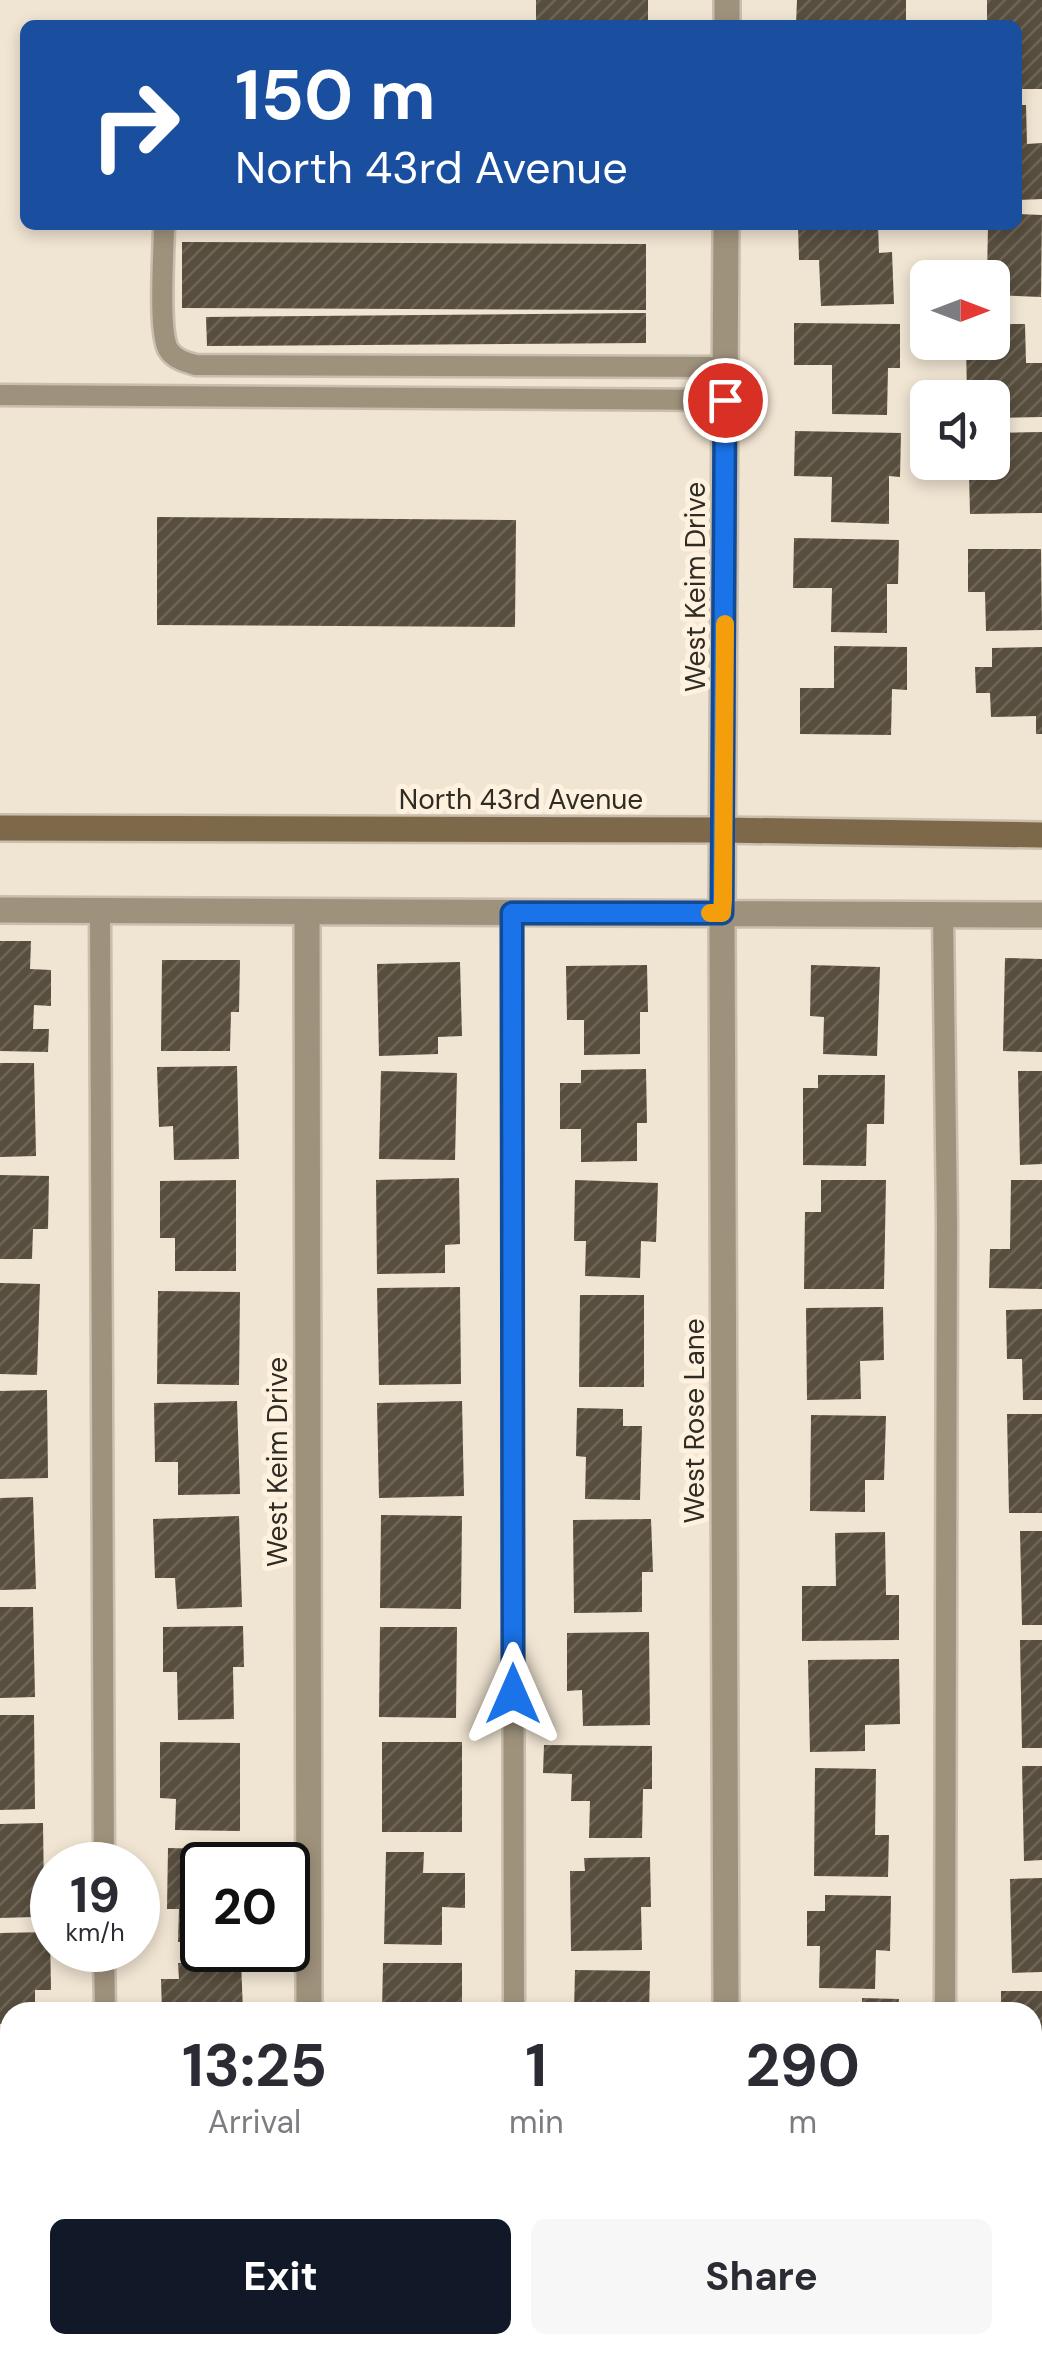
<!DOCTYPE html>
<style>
:root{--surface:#fff;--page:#f7f7f7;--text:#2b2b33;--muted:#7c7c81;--accent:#111827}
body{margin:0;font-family:"DM Sans",sans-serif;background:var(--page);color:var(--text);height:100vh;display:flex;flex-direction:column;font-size:38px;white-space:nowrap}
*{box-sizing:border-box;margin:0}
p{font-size:32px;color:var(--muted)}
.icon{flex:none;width:55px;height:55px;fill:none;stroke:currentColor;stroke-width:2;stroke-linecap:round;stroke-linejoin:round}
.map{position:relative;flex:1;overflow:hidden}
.side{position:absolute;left:0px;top:2002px;width:1042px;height:352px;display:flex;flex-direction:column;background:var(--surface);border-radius:30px 30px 0 0;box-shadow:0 5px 15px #0003}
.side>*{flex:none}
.banner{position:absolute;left:20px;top:20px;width:1002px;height:210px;border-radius:15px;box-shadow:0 5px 15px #0003;background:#1a4fa0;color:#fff;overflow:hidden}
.needle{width:65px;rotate:90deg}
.tools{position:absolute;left:910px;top:260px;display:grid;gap:20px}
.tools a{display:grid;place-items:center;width:100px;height:100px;border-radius:15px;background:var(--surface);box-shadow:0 5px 15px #0003;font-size:50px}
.speed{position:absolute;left:30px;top:1842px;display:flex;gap:20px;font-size:50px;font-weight:700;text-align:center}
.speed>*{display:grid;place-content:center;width:130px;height:130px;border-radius:50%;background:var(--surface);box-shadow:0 5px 15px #0003;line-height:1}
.speed small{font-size:25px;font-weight:400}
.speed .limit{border:5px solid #111;border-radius:15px;background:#fff;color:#111}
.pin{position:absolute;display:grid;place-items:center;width:85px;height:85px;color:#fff;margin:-42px;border:5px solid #fff;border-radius:50%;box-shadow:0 2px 10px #0007}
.me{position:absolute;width:110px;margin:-55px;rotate:0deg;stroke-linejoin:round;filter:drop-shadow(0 0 8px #0008)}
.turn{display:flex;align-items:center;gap:35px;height:210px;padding:0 50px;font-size:45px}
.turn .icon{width:130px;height:130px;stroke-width:2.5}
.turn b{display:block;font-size:70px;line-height:85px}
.eta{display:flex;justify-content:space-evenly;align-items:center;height:170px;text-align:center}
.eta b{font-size:60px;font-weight:700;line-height:70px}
.button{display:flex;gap:20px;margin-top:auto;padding:20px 50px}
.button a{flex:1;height:115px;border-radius:15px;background:var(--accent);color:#fff;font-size:40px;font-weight:700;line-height:115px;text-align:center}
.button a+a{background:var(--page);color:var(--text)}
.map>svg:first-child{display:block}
.building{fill:url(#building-hatch)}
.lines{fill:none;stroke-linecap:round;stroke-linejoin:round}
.service-casing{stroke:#cabfaf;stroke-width:25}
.minor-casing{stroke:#cabfaf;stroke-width:30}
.secondary-casing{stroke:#cabfaf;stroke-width:30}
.service{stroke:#9f927c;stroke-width:20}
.minor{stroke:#9f927c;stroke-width:25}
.secondary{stroke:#7d6949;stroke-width:25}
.route-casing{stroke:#114b97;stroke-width:25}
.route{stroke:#1a73e8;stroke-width:18}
.slow{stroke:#f59e0b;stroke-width:18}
.labels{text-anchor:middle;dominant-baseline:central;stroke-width:10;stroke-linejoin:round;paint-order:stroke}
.street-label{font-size:28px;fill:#302c25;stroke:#fef2df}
</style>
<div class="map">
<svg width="1042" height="2354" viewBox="0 0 1042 2354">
<defs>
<pattern id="building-hatch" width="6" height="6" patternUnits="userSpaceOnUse" patternTransform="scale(2.5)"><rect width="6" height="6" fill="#584e3e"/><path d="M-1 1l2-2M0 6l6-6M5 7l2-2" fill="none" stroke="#6d6558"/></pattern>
</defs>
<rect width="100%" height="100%" fill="#f0e4d2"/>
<path class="building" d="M536,0H648V25H536Z
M797,0H906V25H796Z
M987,0H1042V89H1018V25H987Z
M1018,105H1026L1027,144L1042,143V199L1018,200Z
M1018,214L1042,215L1041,297L992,295V278H987L988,225H1018Z
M798,225H878L879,253L892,252L894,304L821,306L819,260H799Z
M182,242L646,244V310L182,308Z
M646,313V343L207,346L206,317Z
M794,323L900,324V368H888L887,415L832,414V365H794Z
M992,324H1025L1026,363H1042V417L992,418V398H967L966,342H992Z
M795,431L901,433L900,477L889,476V524L831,522L832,477L794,476Z
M1042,432V513L970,514L969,473H985L984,462H992V433Z
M157,517L516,520L515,627L157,625Z
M794,538L899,540L898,584H887V633L831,632L832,588H793Z
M968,549H1041L1042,630L986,631L985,592H968Z
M834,646L907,647V690L892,689L891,735L800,734V688H834Z
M1042,647V734H1036V716L991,717L990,693H976L975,667H992V648Z
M0,941H31L30,969L51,970V1006L34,1005L33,1029H49L48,1052L0,1051Z
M1005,958L1042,959V1052L1003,1051Z
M162,960H240L239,1012H231L230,1051H161Z
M460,962L462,1036L438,1037V1054L379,1056L377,964Z
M647,965L648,1012H640V1054L584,1055V1020H567L566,966Z
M811,965L880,967L877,1056L823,1054L824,1017L810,1016Z
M0,1063H34L36,1156L0,1157Z
M237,1066L239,1159L174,1160L173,1126L159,1127L157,1067Z
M646,1069L647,1123H637V1161L581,1162V1129H560V1083H581V1070Z
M381,1071L457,1073L455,1160L379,1159Z
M1018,1071H1042V1164L1020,1165Z
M818,1075H885L884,1124H867L866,1166L803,1165V1088H818Z
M0,1175L49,1176L48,1229H33L32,1259H0Z
M459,1178L460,1244L445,1245V1273L377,1274L376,1180Z
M236,1180V1271H175V1238H160V1181Z
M575,1180L658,1183L656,1242L641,1241L640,1278L585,1276L586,1241H574Z
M821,1180H886L884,1289H804L805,1212H821Z
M1011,1180H1042V1289L989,1288L990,1249H1010Z
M0,1283L40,1284L37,1375L0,1374Z
M460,1287L461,1384L379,1385L377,1288Z
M158,1291L240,1292L239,1385L157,1384Z
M580,1295H644V1387H579Z
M883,1307L884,1360L860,1361L861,1399L807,1400L806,1308Z
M1042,1309V1400H1023L1022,1359H1007L1006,1310Z
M47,1390L48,1478L0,1479V1391Z
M237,1401L240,1494L178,1495V1462H155L154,1403Z
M462,1401L464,1496L379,1498L377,1403Z
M577,1408L623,1409V1426H642L640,1500L585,1499L586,1457L576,1456Z
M1007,1414H1042V1513H1009Z
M811,1415L886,1416L884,1480H865V1512L810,1511Z
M33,1497L36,1589L0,1590V1498Z
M381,1515L462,1516L461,1609L380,1608Z
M239,1516L242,1607L177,1609L175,1578H155L153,1519Z
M651,1519L653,1572H642V1612L574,1613L573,1520Z
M1020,1531H1042V1625H1022Z
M885,1532L886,1595H899V1640L802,1641V1586H836L835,1533Z
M0,1607H33L35,1697L0,1698Z
M243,1626L244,1667H233L234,1719L178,1720L177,1672H163V1627Z
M380,1627H457L456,1718L379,1717Z
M649,1632L650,1725L583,1726L582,1690L567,1691V1633Z
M1020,1640H1042V1748H1022Z
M899,1659L900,1724L865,1725V1751L810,1752L808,1660Z
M0,1715H34L35,1809L0,1810Z
M160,1742L240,1743V1831L175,1830L176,1799L160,1798Z
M382,1742H462V1832H382Z
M544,1745L652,1746V1789H643L642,1838H589L590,1801H571L572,1774L543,1773Z
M1022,1766H1042V1860L1024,1861Z
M815,1768L876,1769L875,1835H889L888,1877L814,1876Z
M43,1823L44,1894H33L34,1917L0,1918V1824Z
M168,1848L246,1850L245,1865H202V1942H178L179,1909H167Z
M386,1852H424L423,1873H465V1908L442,1907V1945L384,1944Z
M650,1857L651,1907H641L642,1950L571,1951L570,1871H585L584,1858Z
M1042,1878V1972L1012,1973L1010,1879Z
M825,1895L891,1896L890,1951L876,1950L875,1989L819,1988L820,1946H807V1911H825Z
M50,1932L51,1990H35V2012H10V2024H0V1933Z
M241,1961L243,2012H162L161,1979H179L178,1963Z
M383,1963H462V2012H382Z
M575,1970L650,1971L649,2012H574Z
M1001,1991H1042V2084H1032V2012H1001Z
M862,1998L899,1999L898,2012H862Z
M0,2043H10V2134H0Z
M1042,2100V2208H1032V2101Z
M0,2149L10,2150V2242H0Z
M1032,2228H1042V2320H1032Z
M0,2259H10V2345H37V2354L0,2353Z
M179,2345H246V2354H179Z
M387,2345H442V2354H387Z
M565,2345H650V2354H565Z
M814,2345L887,2346V2354H814Z"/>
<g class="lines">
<g class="service-casing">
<path id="service" d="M164,225C164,251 158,329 168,349C174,359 185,362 196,365L725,367
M0,395L725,400
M100,911L104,1865
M512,913L514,2012
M943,914L947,1222L945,2012
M104,1950L105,2012
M106,2345V2354
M514,2345L515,2354
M945,2354V2345"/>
</g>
<g class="minor-casing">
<path id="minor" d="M727,25V0
M726,225L722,913L726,2012
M0,910L1042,915
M307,912L309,2012
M310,2345V2354
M728,2345V2354"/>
</g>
<g class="secondary-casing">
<path id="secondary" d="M0,828L723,830L1042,835"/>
</g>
<use href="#service" class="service"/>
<use href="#minor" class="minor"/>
<use href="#secondary" class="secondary"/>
</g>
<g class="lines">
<g class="route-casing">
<path id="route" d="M513,1694L512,913H722L725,400"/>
</g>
<use href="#route" class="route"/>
<path class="slow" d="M710,913H722L723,900L725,624"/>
</g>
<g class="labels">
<g class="street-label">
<text transform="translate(695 587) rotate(-90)">West Keim Drive</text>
<text x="521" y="799">North 43rd Avenue</text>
<text transform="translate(694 1421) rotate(-90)">West Rose Lane</text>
<text transform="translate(277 1462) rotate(-90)">West Keim Drive</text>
</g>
</g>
</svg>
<div class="tools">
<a><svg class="needle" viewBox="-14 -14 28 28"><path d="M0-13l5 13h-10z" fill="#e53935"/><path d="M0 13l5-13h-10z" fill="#7c7c81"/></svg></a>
<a><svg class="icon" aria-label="sound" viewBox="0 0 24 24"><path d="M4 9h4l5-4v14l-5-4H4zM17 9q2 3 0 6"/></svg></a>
</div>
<div class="speed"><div>19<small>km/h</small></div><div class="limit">20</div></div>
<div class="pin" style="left:725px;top:400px;background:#d93025"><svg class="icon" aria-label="arrive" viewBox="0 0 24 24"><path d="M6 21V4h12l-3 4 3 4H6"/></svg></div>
<svg class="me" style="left:513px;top:1694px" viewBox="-20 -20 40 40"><path d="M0-17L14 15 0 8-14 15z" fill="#1a73e8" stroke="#fff" stroke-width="4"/></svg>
<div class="banner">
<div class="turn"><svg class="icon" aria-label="right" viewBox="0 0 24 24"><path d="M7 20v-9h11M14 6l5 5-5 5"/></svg><div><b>150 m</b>North 43rd Avenue</div></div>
</div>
<section class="side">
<div class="eta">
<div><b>13:25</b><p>Arrival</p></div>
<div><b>1</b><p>min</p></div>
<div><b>290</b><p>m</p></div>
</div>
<div class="button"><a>Exit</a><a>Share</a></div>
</section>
</div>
